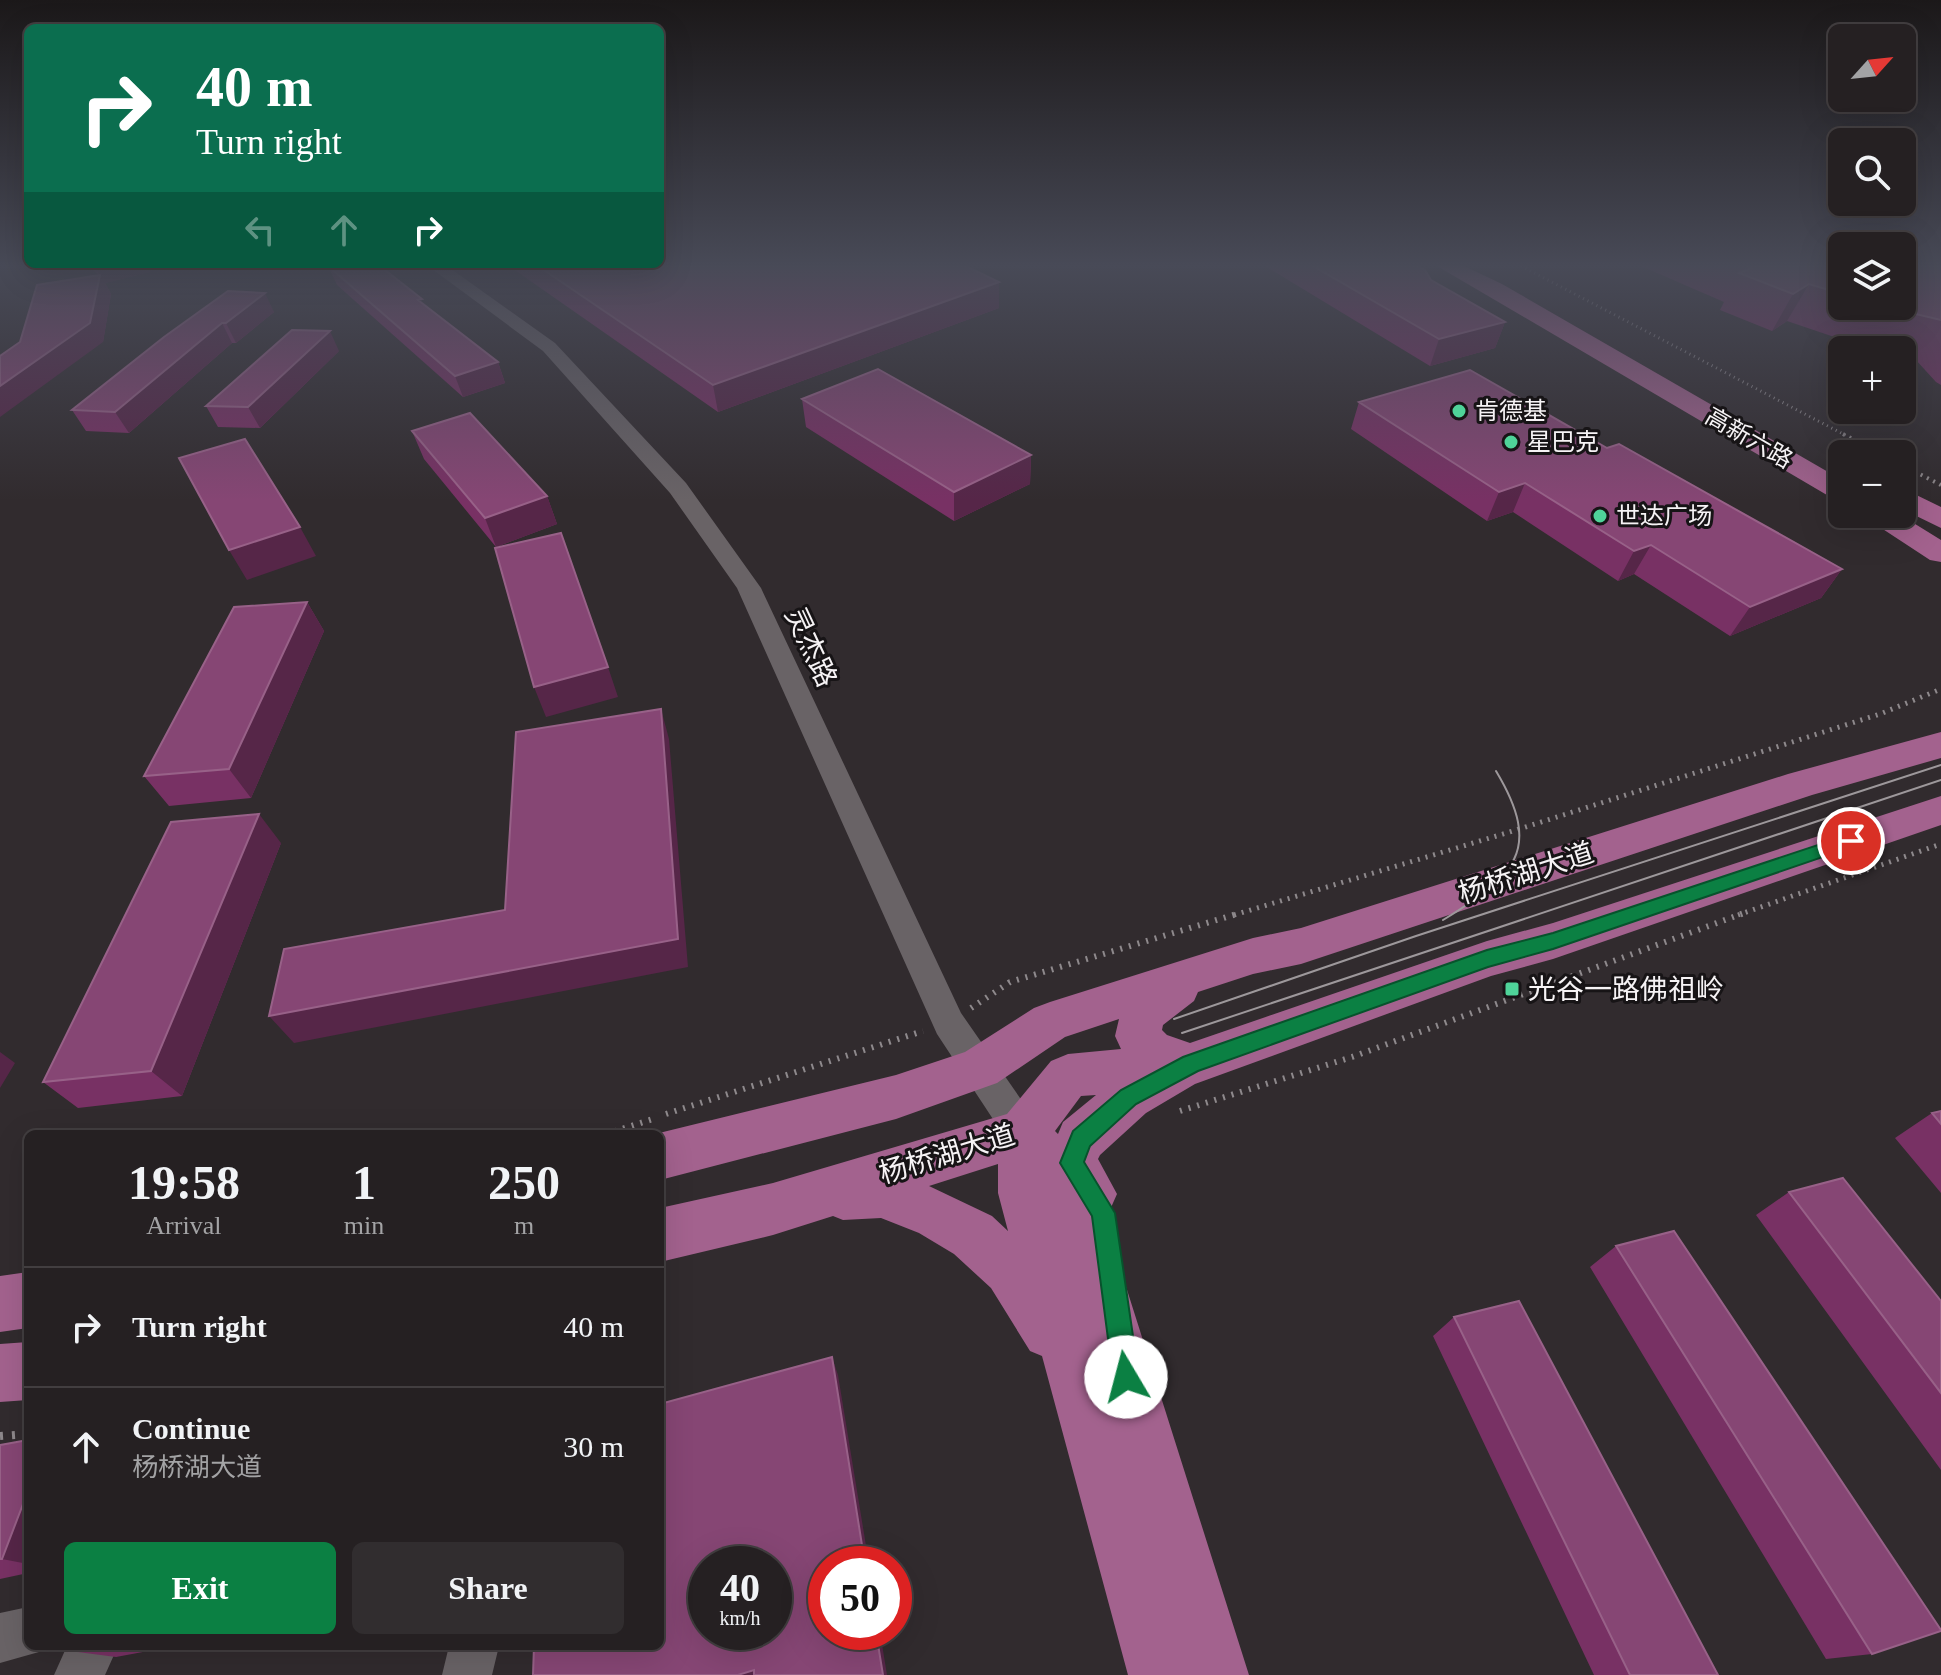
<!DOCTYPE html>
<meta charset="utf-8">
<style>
:root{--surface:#252022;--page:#312d2f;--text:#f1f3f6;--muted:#a3a3a5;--line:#423e40;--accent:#0b8043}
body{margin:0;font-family:"Times New Roman","Noto Sans SC",serif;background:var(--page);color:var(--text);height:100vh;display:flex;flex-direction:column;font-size:30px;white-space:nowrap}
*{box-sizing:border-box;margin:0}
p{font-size:26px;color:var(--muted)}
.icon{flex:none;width:44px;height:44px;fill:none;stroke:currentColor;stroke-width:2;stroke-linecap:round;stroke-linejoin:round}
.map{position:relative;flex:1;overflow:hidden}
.drawer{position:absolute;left:24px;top:1130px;width:640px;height:520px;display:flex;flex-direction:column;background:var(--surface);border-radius:12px;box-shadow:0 8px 32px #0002,0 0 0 2px var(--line)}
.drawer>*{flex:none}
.guide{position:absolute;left:24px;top:24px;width:640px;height:244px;border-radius:12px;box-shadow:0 8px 32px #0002,0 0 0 2px var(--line);background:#0b6e4f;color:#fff;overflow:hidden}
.needle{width:52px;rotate:63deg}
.controls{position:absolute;left:1828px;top:24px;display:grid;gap:16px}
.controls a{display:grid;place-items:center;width:88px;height:88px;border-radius:12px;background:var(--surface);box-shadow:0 8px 32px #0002,0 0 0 2px var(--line);font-size:40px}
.speed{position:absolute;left:688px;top:1546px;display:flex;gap:16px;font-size:40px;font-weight:700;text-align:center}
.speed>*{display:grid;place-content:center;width:104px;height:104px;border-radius:50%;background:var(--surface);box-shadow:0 8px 32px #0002,0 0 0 2px var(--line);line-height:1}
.speed small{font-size:20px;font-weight:400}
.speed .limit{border:12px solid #d22;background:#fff;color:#111}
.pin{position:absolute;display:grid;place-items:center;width:68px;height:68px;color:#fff;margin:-34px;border:4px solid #fff;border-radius:50%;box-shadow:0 2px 8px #0007}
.me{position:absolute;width:88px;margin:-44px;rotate:352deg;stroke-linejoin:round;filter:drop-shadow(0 0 6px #0008)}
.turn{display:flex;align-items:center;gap:28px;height:168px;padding:0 40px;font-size:36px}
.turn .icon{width:104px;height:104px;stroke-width:2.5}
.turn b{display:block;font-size:56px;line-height:68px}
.lanes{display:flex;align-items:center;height:76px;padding:0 40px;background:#0003;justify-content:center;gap:40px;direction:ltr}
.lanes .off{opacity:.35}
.eta{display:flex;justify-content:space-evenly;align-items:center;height:136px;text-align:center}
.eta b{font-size:48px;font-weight:700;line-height:56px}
.primary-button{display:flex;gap:16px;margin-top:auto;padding:16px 40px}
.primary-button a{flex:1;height:92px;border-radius:12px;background:var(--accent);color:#fff;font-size:32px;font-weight:700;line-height:92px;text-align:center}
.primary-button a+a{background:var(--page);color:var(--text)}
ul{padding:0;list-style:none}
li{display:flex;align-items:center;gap:24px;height:120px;padding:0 40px;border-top:2px solid var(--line)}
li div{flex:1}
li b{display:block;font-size:30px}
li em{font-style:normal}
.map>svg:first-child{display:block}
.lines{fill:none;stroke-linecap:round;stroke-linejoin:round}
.path-far4{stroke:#8e898c;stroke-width:3;stroke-dasharray:1 4;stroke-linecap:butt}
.path-far3{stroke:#8e898c;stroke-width:4;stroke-dasharray:2 5;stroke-linecap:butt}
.path-far2{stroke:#8e898c;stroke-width:5;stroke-dasharray:2 6;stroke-linecap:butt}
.path-far1{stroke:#8e898c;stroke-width:6;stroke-dasharray:2 7;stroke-linecap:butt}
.path{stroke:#8e898c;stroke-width:8;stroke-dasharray:3 9;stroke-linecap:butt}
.minor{fill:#696366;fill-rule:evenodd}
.major{fill:#a3628e;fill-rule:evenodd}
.tram{stroke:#9d989b;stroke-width:2}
.wall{fill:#783164}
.shaded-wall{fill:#562648}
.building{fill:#864674;stroke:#986188;stroke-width:2;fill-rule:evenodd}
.route{fill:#0b8043;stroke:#07532c;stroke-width:2}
.poi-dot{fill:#4fd399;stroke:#171416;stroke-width:3}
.labels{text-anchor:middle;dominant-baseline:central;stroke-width:6;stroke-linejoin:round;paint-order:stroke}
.far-poi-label{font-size:24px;fill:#f6f3f5;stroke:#171416;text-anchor:start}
.far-street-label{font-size:24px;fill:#f6f3f5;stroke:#171416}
.street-label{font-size:28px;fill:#f6f3f5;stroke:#171416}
.poi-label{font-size:28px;fill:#f6f3f5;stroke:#171416;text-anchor:start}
</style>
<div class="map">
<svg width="1941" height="1675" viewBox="0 0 1941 1675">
<rect width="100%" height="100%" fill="#312b2e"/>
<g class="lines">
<path class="path-far4" d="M1521,266L1847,436"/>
<path class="path-far3" d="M1843,434L1882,454
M1902,465L1941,485"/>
<path class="path-far2" d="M1234,915L1513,831L1880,714L1941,689
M1738,915L1941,844"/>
<path class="path-far1" d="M971,1008L1010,982L1240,913
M1180,1111L1352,1057L1744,913
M666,1114L923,1031
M606,1134L653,1119"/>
<path class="path" d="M0,1436L28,1434"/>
<path class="minor" d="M428,266H447L555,343L686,483L761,588L961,1013L1036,1121L1042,1133L1036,1145L1023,1150L1010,1145L937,1034L737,588L670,493L543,351Z
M28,1607V1646H47L46,1650L0,1663V1613Z
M67,1646H118L105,1675H54Z
M449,1646H499L492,1675H442Z"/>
<path class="major" d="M1437,266H1464L1502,284L1842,480V501L1832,498Z
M1902,488L1941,507V528L1902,509Z
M1864,514H1899L1941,540V562L1930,560L1869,520Z
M1941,732V758L1812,795L1301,964L1253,974L1198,992L1194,1001L1163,1025L1162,1030L1167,1035L1190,1043L1487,941L1553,923L1941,796V825L1553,959L1491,976L1195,1084L1146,1113L1100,1155L1098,1159L1117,1194L1109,1212L1103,1214L1249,1675H1128L1042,1356L1030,1351L991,1288L954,1254L919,1233L881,1218L843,1220L833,1216L773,1235L660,1262V1208L773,1183L1007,1114L1051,1061L1068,1054L1121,1049L1115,1036L1119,1019L1065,1037L997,1083L896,1119L660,1180V1134H655L896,1075L965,1052L1034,1008L1050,1002L1253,938L1301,928L1788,774ZM1096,1095L1063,1122L1058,1134L1055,1131L1081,1096ZM998,1164V1193L1008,1231L992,1216L929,1186Z
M28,1272V1328L0,1332V1276Z
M28,1342V1400L0,1402V1344Z"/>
<path class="tram" d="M1443,920C1514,876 1544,851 1496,771
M1174,1019L1416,936L1941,765
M1182,1033L1941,780"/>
</g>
<path class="wall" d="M90,266H147L150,272L105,283L111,294L103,342L98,275Z
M328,266L424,305L498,362L505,383L463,397L337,285Z
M509,266H966L999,282V308L718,412Z
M1265,266H1417L1431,280L1505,322L1495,348L1430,366Z
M1641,266H1842V306H1902L1941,266V385L1936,382L1915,359L1902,355V350H1881L1852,343L1787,321L1772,331L1720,310L1724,302Z
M228,291L274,312L236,343H232L129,433L86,431L72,410Z
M339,351L260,428L218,427L206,406Z
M802,399L1031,455L1030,484L954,521L806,427Z
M1359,402L1607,448L1842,569L1821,598L1730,636L1634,574L1618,581L1513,512L1487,521L1351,429Z
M412,431L547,496L557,524L496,547L424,459Z
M307,602L324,631L251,798L169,806L144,776Z
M281,843L182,1096L78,1108L43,1082Z
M1941,1111V1193L1895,1138L1932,1113Z
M1789,1192L1941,1301V1470L1756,1215Z
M1616,1246L1872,1654L1826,1659L1590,1267Z
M1454,1317L1718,1675H1594L1433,1336Z
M28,1440V1573L0,1579V1445Z
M72,1646H175L116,1657L70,1651Z"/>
<path class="shaded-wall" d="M94,266H147L150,272L105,283L111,294L103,342L0,417V386L100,275Z
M999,282V308L718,412L713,385Z
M1809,284L1787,321L1772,331L1793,294Z
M265,293L274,312L236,343L226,323Z
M1505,322L1495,348L1430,366L1439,339Z
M222,323L232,343L129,433L115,412Z
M330,331L339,351L260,428L248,407Z
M498,362L505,383L463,397L455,376Z
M1031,455L1030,484L954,521V492Z
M1525,483L1513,512L1487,521L1499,492Z
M547,496L557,524L496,547L485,518Z
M300,527L316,556L247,580L229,550Z
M1651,545L1634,574L1618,581L1634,551Z
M1842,569L1821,598L1730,636L1750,607Z
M307,602L324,631L251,798L229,769Z
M608,667L618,697L546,717L534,687Z
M661,709L669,739L688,967L294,1043L269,1016L678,939Z
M259,814L281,843L182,1096L151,1071Z
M0,1052L15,1063L0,1088Z
M832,1357L838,1375L869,1564H865Z
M28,1491V1564L2,1559Z
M876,1632H880L887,1675H883Z
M754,1670L763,1675H738Z"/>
<path class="building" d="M328,266H380L422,299L418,300L498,362L455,376Z
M538,266H966L999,282L713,385Z
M1313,266H1417L1425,270L1431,280L1505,322L1439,339Z
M1748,266H1842V294L1809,284L1793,294L1739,273L1751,268Z
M1902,266H1941V320L1882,306H1902Z
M100,275L90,323L0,386V356L20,342L37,285Z
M228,291L265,293L226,323H222L115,412L72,410L164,337Z
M292,330L330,331L248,407L206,406Z
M878,369L1031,455L954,492L802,399Z
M1470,370L1607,448L1619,444L1842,569L1750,607L1651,545L1634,551L1525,483L1499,492L1359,402Z
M470,413L547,496L485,518L412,431Z
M245,439L300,527L229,550L179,458Z
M561,533L608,667L534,687L495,548Z
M307,602L229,769L144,776L234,607Z
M661,709L678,939L269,1016L284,949L505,910L516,732Z
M259,814L151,1071L43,1082L171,822Z
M1941,1111V1124L1932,1113Z
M1843,1178L1941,1301V1393L1789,1192Z
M1674,1231L1941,1630V1631L1872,1654L1616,1246Z
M1519,1301L1718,1675H1630L1454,1317Z
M832,1357L865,1564H826V1632H876L883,1675H754V1670L738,1675H533L534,1646H660V1404ZM706,1564H774V1632H706Z
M28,1440V1491L2,1559H0V1445Z
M72,1646H100L70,1651Z"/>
<linearGradient id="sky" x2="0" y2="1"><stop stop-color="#1b1819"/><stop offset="0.53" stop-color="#484a57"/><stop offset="1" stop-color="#484a57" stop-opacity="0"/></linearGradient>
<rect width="1941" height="501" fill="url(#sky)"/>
<path class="route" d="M1851,834L1861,841L1858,845L1553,949L1488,967L1198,1071L1136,1104L1090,1146L1084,1162L1115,1213L1139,1377L1135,1386L1126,1390L1117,1386L1113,1377L1092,1216L1060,1163L1073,1131L1121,1090L1183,1057L1487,950L1553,933Z"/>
<g class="poi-dot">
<circle cx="1459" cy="411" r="8"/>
<circle cx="1511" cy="442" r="8"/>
<circle cx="1600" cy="516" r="8"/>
<rect x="1504" y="981" width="16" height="16" rx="4"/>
</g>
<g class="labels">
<g class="far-poi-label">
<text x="1475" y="411">肯德基</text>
<text x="1527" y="442">星巴克</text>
<text x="1616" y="516">世达广场</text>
</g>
<g class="far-street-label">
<text transform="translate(1749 438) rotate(30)">高新六路</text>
</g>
<g class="street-label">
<text transform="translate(811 647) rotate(65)">灵杰路</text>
<text transform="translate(1526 873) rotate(-18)">杨桥湖大道</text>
<text transform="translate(947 1154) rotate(-17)">杨桥湖大道</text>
</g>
<g class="poi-label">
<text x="1528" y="989">光谷一路佛祖岭</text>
</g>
</g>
</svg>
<div class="controls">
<a><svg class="needle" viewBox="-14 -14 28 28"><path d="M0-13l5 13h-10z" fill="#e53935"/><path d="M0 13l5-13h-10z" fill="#a3a3a5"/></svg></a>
<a><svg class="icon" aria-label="search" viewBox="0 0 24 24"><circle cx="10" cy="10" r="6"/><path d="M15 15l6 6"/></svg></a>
<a><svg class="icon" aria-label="layers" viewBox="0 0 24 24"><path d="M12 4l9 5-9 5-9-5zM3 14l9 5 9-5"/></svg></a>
<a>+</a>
<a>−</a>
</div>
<div class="speed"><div>40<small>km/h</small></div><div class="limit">50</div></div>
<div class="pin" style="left:1851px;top:841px;background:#d93025"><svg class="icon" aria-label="arrive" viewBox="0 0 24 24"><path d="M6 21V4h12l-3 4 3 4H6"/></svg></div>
<svg class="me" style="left:1126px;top:1377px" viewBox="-20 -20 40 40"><circle r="19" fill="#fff"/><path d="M0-13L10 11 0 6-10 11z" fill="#0b8043"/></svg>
<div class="guide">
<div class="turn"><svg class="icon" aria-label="right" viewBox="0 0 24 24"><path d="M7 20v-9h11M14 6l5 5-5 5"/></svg><div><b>40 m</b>Turn right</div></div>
<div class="lanes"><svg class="icon off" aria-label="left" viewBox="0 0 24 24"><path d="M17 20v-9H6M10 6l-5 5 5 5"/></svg><svg class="icon off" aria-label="ahead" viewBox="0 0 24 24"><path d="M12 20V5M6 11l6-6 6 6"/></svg><svg class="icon" aria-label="right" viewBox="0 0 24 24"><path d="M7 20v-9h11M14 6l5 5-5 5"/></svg></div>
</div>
<section class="drawer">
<div class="eta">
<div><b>19:58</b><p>Arrival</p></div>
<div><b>1</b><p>min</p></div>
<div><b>250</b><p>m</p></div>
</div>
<ul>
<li><svg class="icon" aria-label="right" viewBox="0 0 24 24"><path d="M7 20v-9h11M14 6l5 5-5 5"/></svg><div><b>Turn right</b></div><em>40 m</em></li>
<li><svg class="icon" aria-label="ahead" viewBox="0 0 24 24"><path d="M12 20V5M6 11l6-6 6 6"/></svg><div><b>Continue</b><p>杨桥湖大道</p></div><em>30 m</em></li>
</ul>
<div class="primary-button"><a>Exit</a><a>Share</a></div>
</section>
</div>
